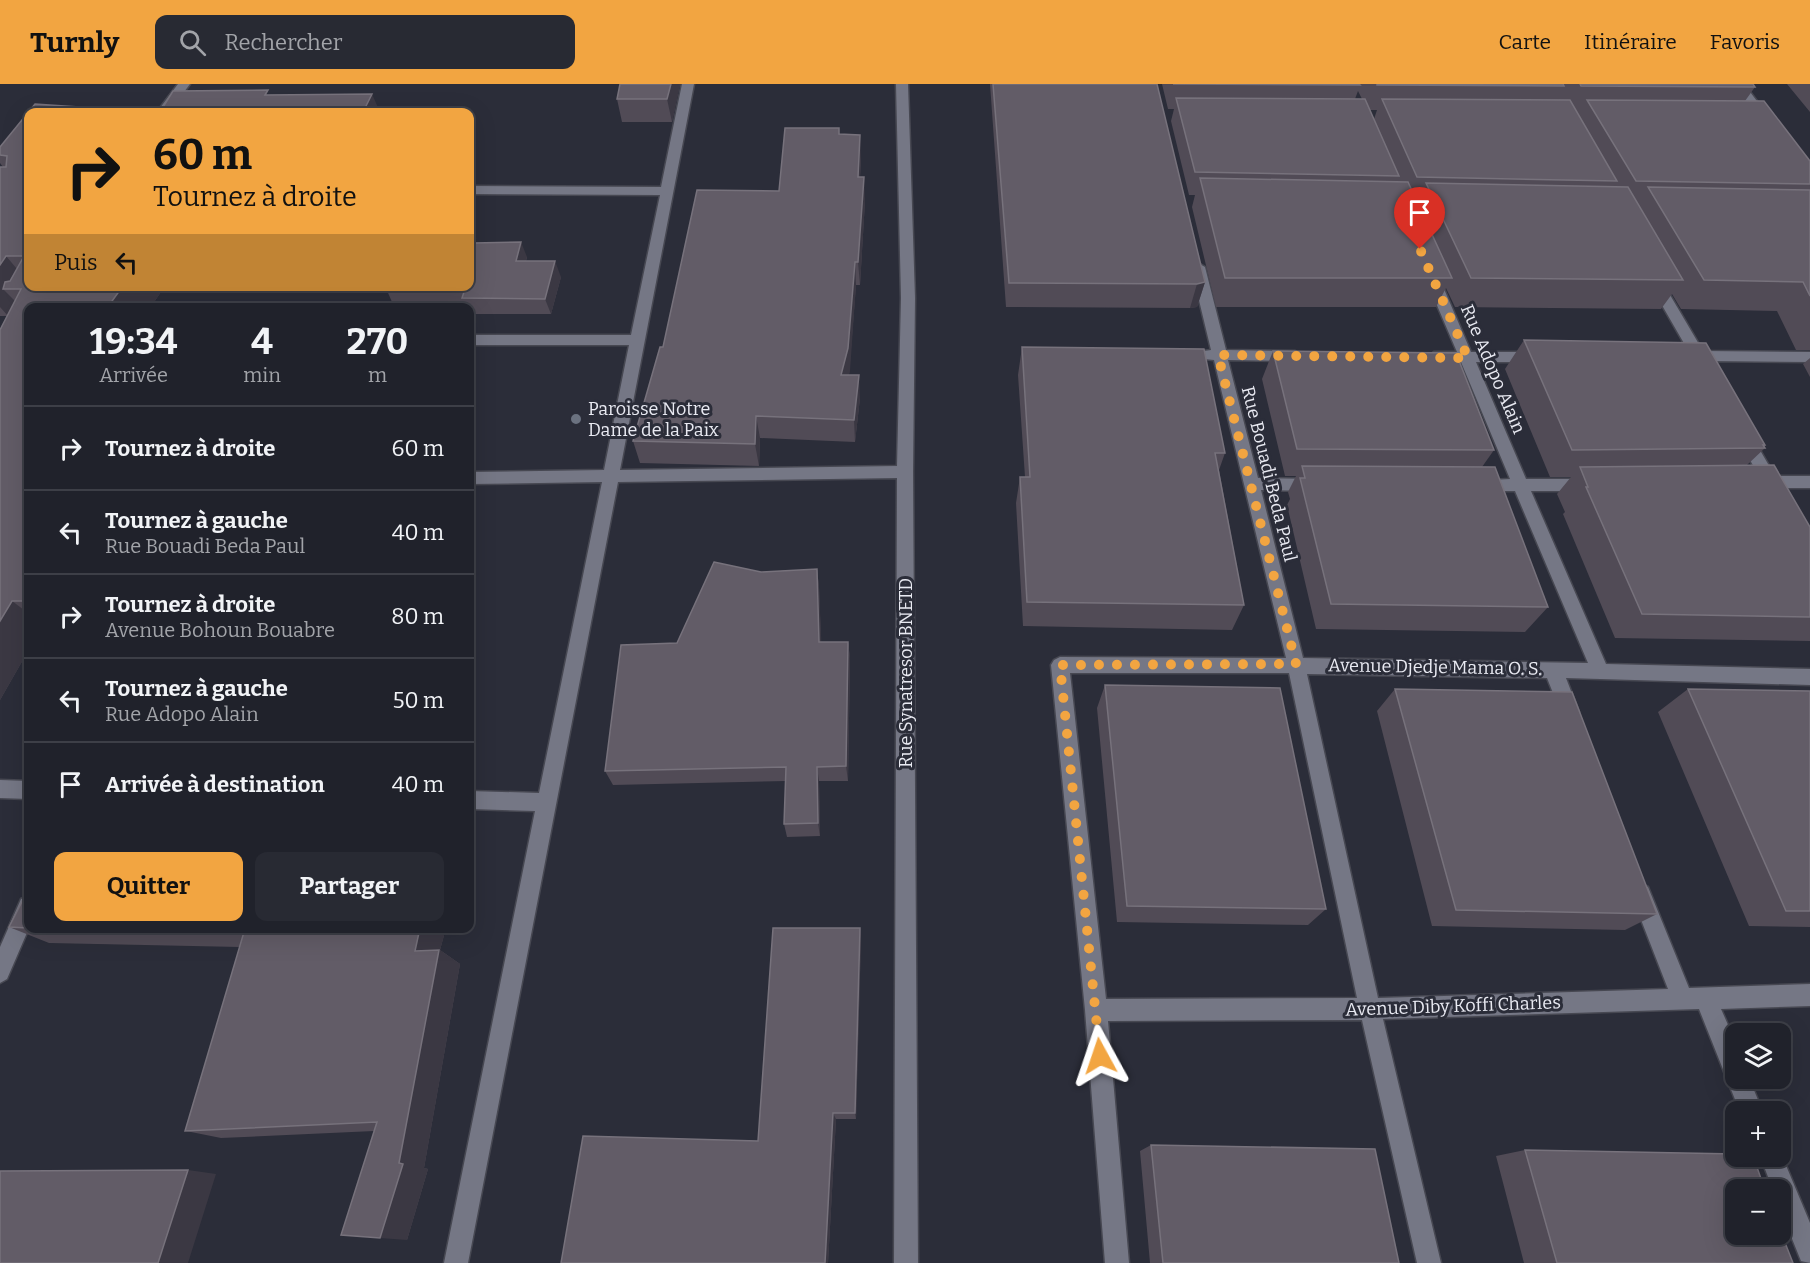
<!DOCTYPE html>
<html lang="fr">
<meta charset="utf-8">
<style>
:root{--surface:#20222b;--page:#282a33;--text:#f1f3f6;--muted:#a2a4a9;--line:#3d3f47;--accent:#f2a541}
body{margin:0;font-family:Bitter,serif;background:var(--page);color:var(--text);height:100vh;display:flex;flex-direction:column;font-size:22px;white-space:nowrap}
*{box-sizing:border-box;margin:0}
p{font-size:20px;color:var(--muted)}
.icon{flex:none;width:33px;height:33px;fill:none;stroke:currentColor;stroke-width:2;stroke-linecap:round;stroke-linejoin:round}
.map{position:relative;flex:1;overflow:hidden}
.drawer{position:absolute;left:24px;top:219px;width:450px;height:630px;display:flex;flex-direction:column;background:var(--surface);border-radius:12px;box-shadow:0 6px 24px #0002,0 0 0 2px var(--line)}
.drawer>*{flex:none}
.hud{position:absolute;left:24px;top:24px;width:450px;height:183px;border-radius:12px;box-shadow:0 6px 24px #0002,0 0 0 2px var(--line);background:#f2a541;color:#111;overflow:hidden}
.buttons{position:absolute;left:1725px;top:939px;display:grid;gap:12px}
.buttons a{display:grid;place-items:center;width:66px;height:66px;border-radius:12px;background:var(--surface);box-shadow:0 6px 24px #0002,0 0 0 2px var(--line);font-size:30px}
.pin{position:absolute;display:grid;place-items:center;width:51px;height:51px;color:#fff;margin:-62px -26px;border-radius:50% 50% 50% 0;rotate:-45deg;box-shadow:0 0 6px #0007}
.pin .icon{rotate:45deg}
.me{position:absolute;width:66px;margin:-33px;rotate:355deg;stroke-linejoin:round;filter:drop-shadow(0 0 4px #0008)}
.turn{display:flex;align-items:center;gap:21px;height:126px;padding:0 30px;font-size:27px}
.turn .icon{width:78px;height:78px;stroke-width:2.5}
.turn b{display:block;font-size:42px;line-height:51px}
.then{display:flex;align-items:center;height:57px;padding:0 30px;background:#0003;gap:12px;font-size:22px}
.eta{display:flex;justify-content:space-evenly;align-items:center;height:102px;text-align:center}
.eta b{font-size:36px;font-weight:700;line-height:42px}
.action{display:flex;gap:12px;margin-top:auto;padding:12px 30px}
.action a{flex:1;height:69px;border-radius:12px;background:var(--accent);color:#111;font-size:24px;font-weight:700;line-height:69px;text-align:center}
.action a+a{background:var(--page);color:var(--text)}
ul{padding:0;list-style:none}
li{display:flex;align-items:center;gap:18px;height:84px;padding:0 30px;border-top:2px solid var(--line)}
li div{flex:1}
li b{display:block;font-size:22px}
li em{font-style:normal}
header{display:flex;align-items:center;gap:36px;box-sizing:border-box;height:84px;padding:0 30px;background:var(--accent);color:#111}
header strong{font-size:28px}
nav{display:flex;gap:33px;margin-inline-start:auto;font-size:21px}
.search{width:420px;height:54px;background:var(--page);display:flex;align-items:center;gap:15px;box-sizing:border-box;padding:0 21px;border-radius:12px;color:var(--muted);font-size:22px}
.map>svg:first-child{display:block}
.lines{fill:none;stroke-linecap:round;stroke-linejoin:round}
.minor-casing{stroke:#474852;stroke-width:3}
.minor{fill:#757785;fill-rule:evenodd}
.wall{fill:#514b56;fill-rule:evenodd}
.shaded-wall{fill:#3b3843}
.building{fill:#625c67;stroke:#77727c;stroke-width:1.5}
.route{stroke:#f2a541;stroke-width:10;stroke-dasharray:0 18}
.worship-dot{fill:#6b7280;stroke:#2b2d39;stroke-width:2}
.labels{text-anchor:middle;dominant-baseline:central;stroke-width:6;stroke-linejoin:round;paint-order:stroke}
.street-label{font-size:18px;fill:#e9eaf2;stroke:#2b2d39}
.poi-label{font-size:18px;fill:#e9eaf2;stroke:#2b2d39;text-anchor:start}
</style>
<header>
<strong>Turnly</strong>
<div class="search"><svg class="icon" aria-label="search" viewBox="0 0 24 24"><circle cx="10" cy="10" r="6"/><path d="M15 15l6 6"/></svg>Rechercher</div>
<nav><a>Carte</a><a>Itinéraire</a><a>Favoris</a></nav>
</header>
<div class="map">
<svg width="1810" height="1179" viewBox="0 0 1810 1179">
<rect width="100%" height="100%" fill="#2b2d39"/>
<g class="lines">
<g class="minor-casing">
<path id="minor" d="M178,0H190L169,28H157Z
M682,0H694L620,386L897,382L901,214L896,0H908L915,214L913,388L918,1179H894L897,394L618,398L468,1179H444L535,727L470,725V707L539,709L602,398L470,400V388L604,386L629,261H470V251H631L660,111L470,110V102L661,103Z
M1732,0H1744L1772,37L1770,40H1762Z
M1198,179L1205,183L1226,266L1295,267L1302,272L1295,277L1228,276L1258,394L1315,395L1321,397L1323,401L1321,405L1315,407L1261,406L1303,574L1588,579L1515,407H1478L1472,405L1470,401L1472,397L1510,395L1461,278H1434L1427,273L1434,268H1457L1424,191L1431,187L1438,191L1471,268H1535L1542,273L1535,278H1476L1526,395H1588L1594,397L1596,401L1594,405L1588,407H1531L1606,580L1810,585V601L1566,594L1579,628L1577,634L1570,636L1563,634L1547,594L1307,590L1378,914L1668,905L1631,810L1634,803L1641,800L1648,803L1689,904L1810,900V922L1721,925L1736,959V994H1749L1763,1028H1740L1699,925L1383,935L1441,1179H1417L1362,936L1108,937L1129,1179H1105L1085,926L1051,581L1054,576L1060,573L1286,574L1214,276L1204,275L1202,271L1204,267L1211,266L1191,183ZM1070,589H1289L1357,914L1106,915Z
M1655,192L1660,194L1703,267L1810,268V278L1709,277L1708,283H1698L1695,277L1687,276L1685,272L1689,268L1648,197Z
M1745,347L1750,349L1775,392H1810V404H1780L1773,408L1754,402L1752,398L1754,394L1759,392L1737,353L1740,349Z
M0,696L28,697V715L0,714Z
M28,812L29,844L7,895L0,899V863L21,815Z
M1780,1067L1810,1139V1179L1801,1177L1780,1125V1106H1773L1760,1072H1780Z"/>
</g>
<use href="#minor" class="minor"/>
</g>
<path class="wall" d="M620,0H680L672,38H622L617,15Z
M990,0H1157L1205,198L1197,223L1190,224L1006,223Z
M1162,0H1753L1755,3L1745,17L1810,77V266H1796L1777,227L1681,225L1672,210L1661,225L1455,223L1446,204L1436,223H1216L1192,123L1195,111H1189L1171,37L1174,25H1168ZM1358,7L1362,15H1355ZM1369,26H1377L1374,35Z
M1787,0H1810V28Z
M28,28V202H165L150,224H28V567L0,616V246L7,232H0V83H3L0,79V63Z
M840,50L861,74L860,93L865,117L860,201H856L849,291L860,314L855,358L760,354L759,382L640,379L633,357L663,263L779,107Z
M477,159L527,173L526,177L561,193L551,230H470V224H466L464,220L392,218L385,202Z
M1524,256L1765,361L1764,363L1765,364L1747,381L1810,443V557L1615,554L1563,430L1565,428L1557,410L1571,393H1550L1505,285Z
M1022,263L1225,369L1219,386L1244,521L1232,546L1023,542L1016,419L1020,393H1025L1018,291Z
M1273,267L1494,366L1482,383L1548,523L1525,548L1316,545L1287,421L1290,415L1288,408L1296,392H1285L1262,295Z
M1810,274V293L1803,280Z
M817,485L819,503L821,558H848L850,574L848,697H819L820,752L787,753L784,740L786,697L613,701L605,687L761,488Z
M1105,601L1326,825L1308,841L1117,838L1097,624Z
M1395,605L1657,830L1625,846L1432,842L1377,627Z
M1688,605L1810,607V843L1749,842L1658,628Z
M28,806V844H446L440,866L460,880L424,1084L428,1085L407,1156L374,1047L221,1054L186,1047L240,863L49,859L9,843Z
M860,844L861,855L856,1035H836L828,1179H561L758,1057Z
M1151,1061L1399,1179H1150L1140,1067Z
M1525,1066L1793,1179H1524L1496,1072Z"/>
<path class="shaded-wall" d="M671,0H680L672,38L667,15Z
M372,10L380,28H363Z
M860,51L861,74L859,116L858,93Z
M864,93L865,117L860,201L858,178Z
M521,158L527,173L521,192L516,177Z
M6,172L28,198L3,205L18,220L9,233L0,223V181Z
M555,177L561,193L551,230L545,215Z
M855,178L856,201L850,287L843,314L841,291Z
M1205,198L1197,223L1190,224L1197,200Z
M123,202H165L150,224H107Z
M859,291L860,314L855,358L854,336Z
M756,332L760,354L759,382L755,360Z
M817,485L819,503L822,574L819,558Z
M12,517L28,529V567L0,616V537Z
M848,558L850,574L848,697L846,682Z
M817,683L819,697L820,752L818,739Z
M420,844H446L440,866L460,880L424,1084L428,1085L407,1156L380,1154L399,1079L415,867Z
M860,844L861,855L856,1035L855,1029Z
M833,1029L836,1035L828,1179H825Z
M188,1086L216,1090L188,1179H158Z"/>
<path class="building" d="M620,0H671L667,15H617Z
M993,0H1157L1205,198L1197,200L1009,199Z
M1173,0H1359L1360,1Z
M1377,0H1563L1564,2L1377,1Z
M1580,0H1753L1755,3L1581,2Z
M268,6L265,11L372,10L363,28H160L173,7Z
M1176,14L1365,15L1399,92L1195,88Z
M1382,15L1570,16L1617,97L1417,93Z
M1587,16L1764,17L1810,77V100L1636,97Z
M35,20L154,28H28V202H123L107,224H28V517H12L0,537V246L21,205H3L5,198L10,197L24,172H6L0,181V83H6L7,72L0,71V63Z
M785,44H839V50L860,51L858,93H864L858,178H855L848,264L841,291H859L854,336L756,332L755,360L633,357L660,263H663L697,106L779,107Z
M1200,94L1408,98L1452,194H1225Z
M1426,99L1628,103L1683,196L1471,194Z
M1648,103L1810,106V212L1803,198L1704,196Z
M470,155H475L473,159L521,158L516,177H555L545,215L462,214L465,205L391,202H470Z
M1524,256L1706,259L1765,361H1763L1765,364L1572,366Z
M1022,263L1204,265L1225,369H1215L1244,521L1027,518L1020,393H1030Z
M1273,267L1456,269L1494,366L1297,365Z
M1774,381L1810,443V533L1642,530L1586,403H1588L1580,383Z
M1302,382L1495,383L1548,523L1331,520L1300,394H1305Z
M714,478L761,488L817,485L819,558H848L846,682L817,683L818,739L784,740L786,683L605,687L621,561L677,559Z
M1105,601L1280,604L1326,825L1127,822Z
M1395,605L1572,608L1657,830L1456,826Z
M1688,605L1810,607V827H1786Z
M28,806V844L9,843Z
M73,844H420L415,867L439,866L399,1079L403,1080L380,1154L341,1151L377,1038L185,1047L244,848Z
M773,844H860L855,1029H833L825,1179H561L583,1052L758,1057Z
M1151,1061L1375,1065L1399,1179H1163Z
M1525,1066L1736,1070V1072H1753L1765,1106H1736V1150H1780V1146L1793,1179H1557Z
M188,1086L158,1179H0V1087Z"/>
<g class="lines">
<path class="route" d="M1100,972L1060,581L1296,580L1218,271L1468,274L1420,165"/>
</g>
<circle class="worship-dot" cx="576" cy="335" r="6"/>
<g class="labels">
<g class="street-label">
<text transform="translate(1493 285) rotate(67)">Rue Adopo Alain</text>
<text transform="translate(1269 390) rotate(76)">Rue Bouadi Beda Paul</text>
<text transform="translate(1435 583) rotate(1)">Avenue Djedje Mama O. S.</text>
<text transform="translate(906 589) rotate(-90)">Rue Synatresor BNETD</text>
<text transform="translate(1453 922) rotate(-2)">Avenue Diby Koffi Charles</text>
</g>
<g class="poi-label">
<text x="588" y="325">Paroisse Notre<tspan x="588" dy="21">Dame de la Paix</tspan></text>
</g>
</g>
</svg>
<div class="buttons">
<a><svg class="icon" aria-label="layers" viewBox="0 0 24 24"><path d="M12 4l9 5-9 5-9-5zM3 14l9 5 9-5"/></svg></a>
<a>+</a>
<a>−</a>
</div>
<div class="pin" style="left:1420px;top:165px;background:#d93025"><svg class="icon" aria-label="arrive" viewBox="0 0 24 24"><path d="M6 21V4h12l-3 4 3 4H6"/></svg></div>
<svg class="me" style="left:1100px;top:972px" viewBox="-20 -20 40 40"><path d="M0-17L14 15 0 8-14 15z" fill="#f2a541" stroke="#fff" stroke-width="4"/></svg>
<div class="hud">
<div class="turn"><svg class="icon" aria-label="right" viewBox="0 0 24 24"><path d="M7 20v-9h11M14 6l5 5-5 5"/></svg><div><b>60 m</b>Tournez à droite</div></div>
<div class="then">Puis<svg class="icon" aria-label="left" viewBox="0 0 24 24"><path d="M17 20v-9H6M10 6l-5 5 5 5"/></svg></div>
</div>
<section class="drawer">
<div class="eta">
<div><b>19:34</b><p>Arrivée</p></div>
<div><b>4</b><p>min</p></div>
<div><b>270</b><p>m</p></div>
</div>
<ul>
<li><svg class="icon" aria-label="right" viewBox="0 0 24 24"><path d="M7 20v-9h11M14 6l5 5-5 5"/></svg><div><b>Tournez à droite</b></div><em>60 m</em></li>
<li><svg class="icon" aria-label="left" viewBox="0 0 24 24"><path d="M17 20v-9H6M10 6l-5 5 5 5"/></svg><div><b>Tournez à gauche</b><p>Rue Bouadi Beda Paul</p></div><em>40 m</em></li>
<li><svg class="icon" aria-label="right" viewBox="0 0 24 24"><path d="M7 20v-9h11M14 6l5 5-5 5"/></svg><div><b>Tournez à droite</b><p>Avenue Bohoun Bouabre</p></div><em>80 m</em></li>
<li><svg class="icon" aria-label="left" viewBox="0 0 24 24"><path d="M17 20v-9H6M10 6l-5 5 5 5"/></svg><div><b>Tournez à gauche</b><p>Rue Adopo Alain</p></div><em>50 m</em></li>
<li><svg class="icon" aria-label="arrive" viewBox="0 0 24 24"><path d="M6 21V4h12l-3 4 3 4H6"/></svg><div><b>Arrivée à destination</b></div><em>40 m</em></li>
</ul>
<div class="action"><a>Quitter</a><a>Partager</a></div>
</section>
</div>
